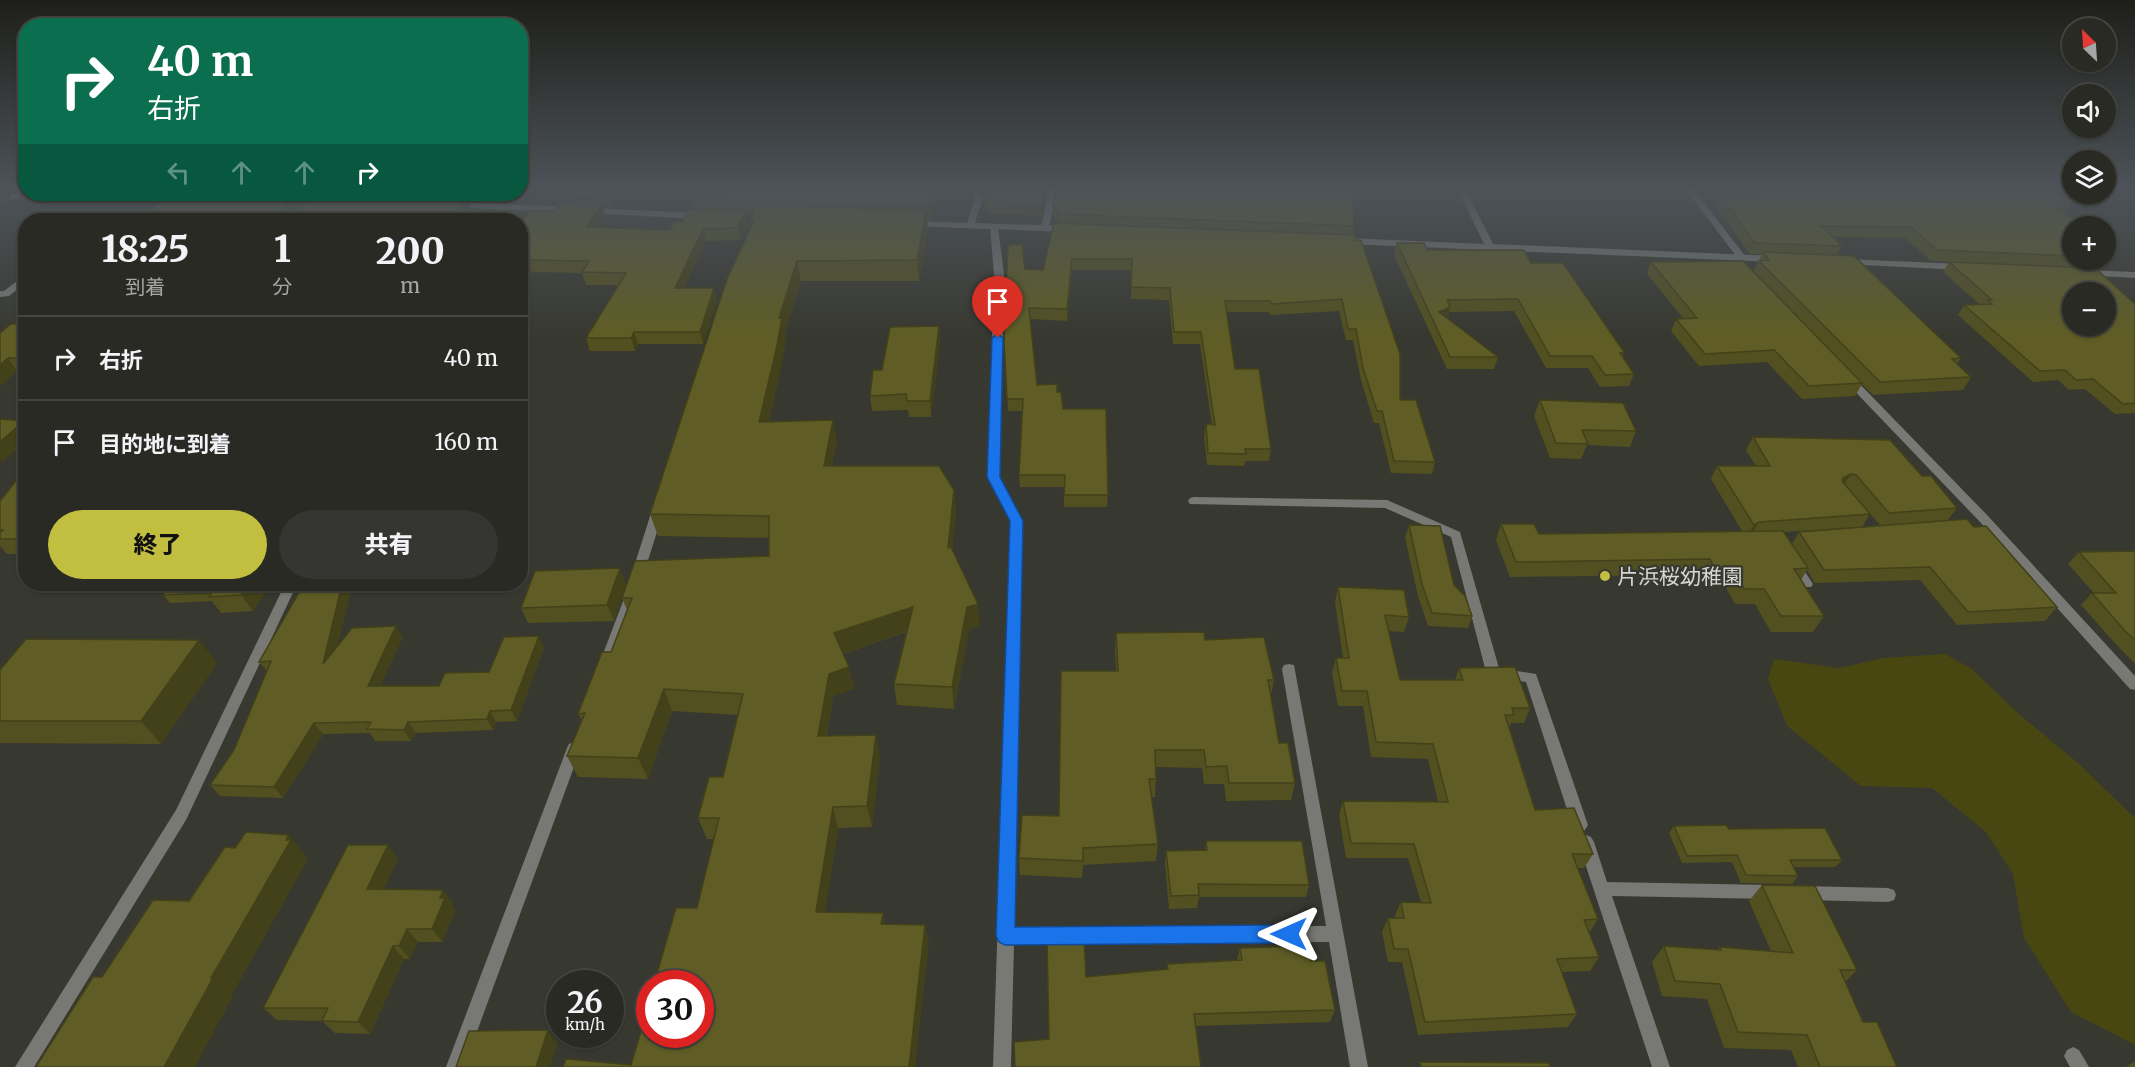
<!DOCTYPE html>
<html lang="ja">
<meta charset="utf-8">
<style>
:root{--surface:#292a24;--page:#353631;--text:#f1f3f6;--muted:#a5a7a6;--line:#454641;--accent:#c1be40}
body{margin:0;font-family:Merriweather,"Noto Sans JP",serif;background:var(--page);color:var(--text);height:100vh;display:flex;flex-direction:column;font-size:22px;white-space:nowrap}
*{box-sizing:border-box;margin:0}
p{font-size:20px;color:var(--muted)}
.icon{flex:none;width:33px;height:33px;fill:none;stroke:currentColor;stroke-width:2;stroke-linecap:round;stroke-linejoin:round}
.map{position:relative;flex:1;overflow:hidden}
.sheet{position:absolute;left:18px;top:213px;width:510px;height:378px;display:flex;flex-direction:column;background:var(--surface);border-radius:24px;box-shadow:0 2px 4px #0004,0 0 0 2px var(--line)}
.sheet>*{flex:none}
.hud{position:absolute;left:18px;top:18px;width:510px;height:183px;border-radius:24px;box-shadow:0 2px 4px #0004,0 0 0 2px var(--line);background:#0b6e4f;color:#fff;overflow:hidden}
.needle{width:39px;rotate:335deg}
.buttons{position:absolute;left:2062px;top:18px;display:grid;gap:12px}
.buttons a{display:grid;place-items:center;width:54px;height:54px;border-radius:50%;background:var(--surface);box-shadow:0 2px 4px #0004,0 0 0 2px var(--line);font-size:30px}
.speed{position:absolute;left:546px;top:970px;display:flex;gap:12px;font-size:30px;font-weight:700;text-align:center}
.speed>*{display:grid;place-content:center;width:78px;height:78px;border-radius:50%;background:var(--surface);box-shadow:0 2px 4px #0004,0 0 0 2px var(--line);line-height:1}
.speed small{font-size:15px;font-weight:400}
.speed .limit{border:9px solid #d22;background:#fff;color:#111}
.pin{position:absolute;display:grid;place-items:center;width:51px;height:51px;color:#fff;margin:-62px -26px;border-radius:50% 50% 50% 0;rotate:-45deg;box-shadow:0 0 6px #0007}
.pin .icon{rotate:45deg}
.me{position:absolute;width:66px;margin:-33px;rotate:270deg;stroke-linejoin:round;filter:drop-shadow(0 0 4px #0008)}
.turn{display:flex;align-items:center;gap:21px;height:126px;padding:0 30px;font-size:27px}
.turn .icon{width:78px;height:78px;stroke-width:2.5}
.turn b{display:block;font-size:42px;line-height:51px}
.lanes{display:flex;align-items:center;height:57px;padding:0 30px;background:#0003;justify-content:center;gap:30px;direction:ltr}
.lanes .off{opacity:.35}
.eta{display:flex;justify-content:space-evenly;align-items:center;height:102px;text-align:center}
.eta b{font-size:36px;font-weight:800;line-height:42px}
.primary-button{display:flex;gap:12px;margin-top:auto;padding:12px 30px}
.primary-button a{flex:1;height:69px;border-radius:36px;background:var(--accent);color:#111;font-size:24px;font-weight:800;line-height:69px;text-align:center}
.primary-button a+a{background:var(--page);color:var(--text)}
ul{padding:0;list-style:none}
li{display:flex;align-items:center;gap:18px;height:84px;padding:0 30px;border-top:2px solid var(--line)}
li div{flex:1}
li b{display:block;font-size:22px}
li em{font-style:normal}
.map>svg:first-child{display:block}
.green{fill:#484711}
.lines{fill:none;stroke-linecap:round;stroke-linejoin:round}
.minor{fill:#787874;fill-rule:evenodd}
.tertiary{fill:#787874;fill-rule:evenodd}
.rail-casing{stroke:#a0a09a;stroke-width:5}
.rail{stroke:#373830;stroke-width:4;stroke-dasharray:10;stroke-linecap:butt}
.wall{fill:#525020;fill-rule:evenodd}
.shaded-wall{fill:#42411a}
.building{fill:#5f5d25;stroke:#42411a;stroke-width:1.5;fill-rule:evenodd}
.route{fill:#1a73e8;stroke:#114b97;stroke-width:1.5}
.poi-dot{fill:#c1be40;stroke:#373830;stroke-width:2}
.labels{text-anchor:middle;dominant-baseline:central;stroke-width:4.5;stroke-linejoin:round;paint-order:stroke}
.poi-label{font-size:21px;fill:#d6d6d1;stroke:#373830;text-anchor:start}
</style>
<div class="map">
<svg width="2135" height="1067" viewBox="0 0 2135 1067">
<rect width="100%" height="100%" fill="#373830"/>
<path class="green" d="M1945,654L1972,669L2020,715L2078,763L2135,818V1045L2071,1012L2024,938L2013,874L1986,832L1932,788L1861,786L1787,726L1768,679L1774,659L1839,668L1883,658Z"/>
<g class="lines">
<path class="minor" d="M970,188H978L983,197L974,226L970,229L966,226L975,197Z
M1049,188H1057L1049,228L1045,231L1041,228Z
M1685,188H1693L1745,256V260H1739Z
M439,194H448L434,205H428V201Z
M994,224L998,227L1004,274L1000,477L1023,521L1014,928L1326,926L1282,669L1284,665L1289,664L1294,665L1368,1067H1350L1329,942L1014,944L1011,1067H993L1011,521L988,477L994,274L990,227Z
M26,274V282L9,296L0,297V291H4Z
M1849,376L1853,377L1988,516L2135,676V690L2130,689L1980,522L1845,381L1844,379Z
M1194,497L1387,500L1460,532L1499,668L1536,674L1588,825L1585,830L1580,832L1575,830L1572,825L1526,682L1493,677L1488,676L1486,672L1451,537L1385,508L1190,504L1188,501L1190,498Z
M658,506L664,510L643,576L641,579H633L631,576L652,510Z
M1794,560L1798,561L1811,581L1813,584L1811,587H1803L1790,567L1788,564L1790,561Z
M285,584H297L186,820L34,1067H15L176,810Z
M631,591L635,593L637,596L612,667L610,671L605,672L600,671L598,667L625,596L627,593Z
M574,742L579,744L581,748L464,1067H446L567,748L569,744Z
M1586,835L1591,837L1594,842L1607,882L1771,885L1777,887L1779,892L1777,897L1771,899L1612,896L1670,1067H1652L1578,842L1581,837Z
M1804,886L1888,888L1894,890L1896,895L1894,900L1888,902L1804,900L1798,898L1796,893L1798,888Z
M2073,1047L2079,1050L2089,1067H2070L2064,1056L2067,1050Z"/>
<path class="tertiary" d="M1457,188H1465L1493,244L1776,256L1781,259L1776,262L1347,244L1343,241L1347,238L1484,244Z
M272,194C285,193 319,191 330,198L326,201L276,197Z
M454,202L571,207L575,210L571,213L451,207L450,205Z
M589,208L700,213L704,216L700,219L586,213V209Z
M912,221L1069,226L1073,229L1069,232L909,226L908,224Z
M1845,259L1962,264L1967,267L1962,270L1842,264L1840,262Z
M2084,270L2135,272V278L2081,275L2079,273Z"/>
<g class="rail-casing">
<path id="rail" d="M0,199L30,194"/>
</g>
<use href="#rail" class="rail"/>
</g>
<path class="wall" d="M626,188L613,207L602,206L606,217L598,228L670,230L683,222L695,210L693,199L698,188H938L936,204H933L930,219H927L928,230L919,281H801L785,332L786,339L781,367L769,421L837,442L832,466L954,490L956,512L952,549L980,626L969,629L954,709L897,705L894,684L906,632L843,654L849,667L854,689L833,696L827,735L880,756L872,827L838,828L825,912L885,924L925,925L929,944L631,1065L697,908L714,839H707L698,818L723,777L738,715L672,711L648,779L578,777L567,756L582,720L578,714L611,652L627,610L622,598L769,556V538L658,536L650,514L751,226L750,220L753,213H745L748,224L741,240L706,241L684,288H714L717,300L703,344H638L635,351H590L586,338L619,285H586L582,273L532,272L520,290V223L571,204L569,198Z
M980,188H1047L1041,216L988,213L987,204H983V193Z
M1741,188H2052L2072,201L2065,211H2063L2073,226V260H2081L2076,267L1931,261L1905,238L1832,237L1842,246L1837,255L1961,358L1957,364L1971,377L1963,390L1873,395L1862,384L1855,396L1802,399L1767,362L1699,366L1671,331L1676,319L1683,318L1647,274L1651,262L1753,272L1762,254H1750L1713,203L1718,192L1745,193Z
M415,194H436L430,197L445,198L443,194H488L482,201L468,200L472,210L146,215L303,204L396,199L417,196Z
M1053,207L1354,226L1353,235L1355,240L1400,400L1435,462L1432,474L1391,473L1379,423H1374L1361,380L1353,340H1346L1339,311L1270,315L1269,312H1226L1235,369L1271,449L1269,461H1245L1244,466L1207,465L1204,436L1206,424L1212,425L1200,344H1173L1169,300L1131,299L1132,270H1072L1067,321L1030,319L1037,385L1057,392L1063,409L1108,495L1107,507H1064V487H1020L1019,475L1022,411H1008L1005,353L1025,269L1043,270L1057,223V217H1054Z
M1397,243L1427,250L1531,263L1624,352L1622,356L1634,374L1629,386L1600,387L1588,368H1546L1514,311L1449,312L1448,318L1498,357L1494,369H1447L1394,255Z
M1949,262L2135,304V413L2115,414L2085,389L2069,390L2058,380L2033,382L1958,315L1964,305L1979,304L1943,272Z
M26,324V371H17L0,386V333Z
M939,326L940,341L931,417H909L908,410L872,411L870,396L882,370Z
M1540,400L1636,431L1630,447L1587,445L1581,459L1550,458L1534,416Z
M1753,437L1922,476L1957,508L1948,520L1974,527L2057,607L2045,621L1957,625L1920,580L1815,583L1807,570L1801,580L1824,616L1813,632H1771L1755,604H1735L1724,584H1707L1702,575L1510,577L1496,540L1501,524L1539,534L1742,531L1711,479L1717,466H1756L1746,450ZM1870,514L1880,525L1862,527ZM1817,530L1799,532L1792,544L1784,532Z
M26,477V554H7L0,546V501Z
M1409,525L1472,616L1468,628L1428,626L1418,596L1405,538Z
M2135,551V664L2114,642L2081,605L2092,593H2094L2068,564L2079,552Z
M171,584H271L253,611L221,613L212,601L170,603L163,595Z
M304,584H352L338,645L403,637L380,686H439L489,672L544,647L517,721L496,722L493,730L416,733L411,741H375L370,733L323,734L283,798L220,796L210,785L234,750L267,671L259,662Z
M626,584L614,621L528,623L521,608Z
M1338,587L1409,617L1404,632L1388,631L1400,680H1455L1459,668L1530,708L1524,723H1511L1509,727L1535,810L1593,854L1584,868H1578L1598,919L1589,933L1599,957L1590,971L1562,972L1577,1014L1568,1027L1418,1035L1402,962H1388L1382,932L1388,918H1396L1395,915L1401,902H1421L1408,858H1346L1339,815L1343,801L1438,802L1428,759L1371,757L1363,706H1338L1332,673L1336,658H1343L1335,602Z
M1116,633L1205,640L1274,680L1271,695L1279,743L1295,783L1291,800L1226,801L1224,784H1204L1202,768L1156,767V779L1155,797H1152L1158,844L1156,861L1083,865L1082,878L1020,875L1019,858L1059,816L1116,671L1115,651Z
M217,663L161,744L0,743V670Z
M1674,826L1729,829L1842,860L1835,867H1793L1798,876L1792,884L1741,883L1732,862L1682,863L1669,833Z
M1206,841L1309,885L1306,897H1199L1197,908L1169,909L1165,864L1166,851L1205,850Z
M398,858L384,889L453,903L452,907L455,911L442,942H418L410,959H404L370,1034L335,1033L322,1021L277,1020L263,1008Z
M1762,885L1857,970L1845,982L1863,1022L1897,1067H1798L1791,1050L1724,1048L1707,999L1662,996L1652,962L1664,946L1717,950L1720,947L1771,951L1749,901Z
M1240,948L1311,961L1335,1010L1330,1022L1196,1026L1049,1039L1167,969V964L1237,960Z
M2135,1061V1067H2126Z"/>
<path class="shaded-wall" d="M619,188H626L613,207L611,200Z
M936,188H938L936,204L935,192Z
M1045,188H1047L1041,216V206Z
M932,192L933,204L930,219L929,207Z
M298,194L304,206L290,218L284,206Z
M427,194H436L429,198Z
M479,194H488L482,201Z
M468,199L472,211L458,209Z
M602,205L606,217L590,239L586,227Z
M926,210L928,230L919,281L917,260Z
M515,211L518,220H514Z
M745,212L748,224L741,240L738,228Z
M703,229L706,241L678,300L675,288Z
M1072,259V270L1067,321V309Z
M527,260L532,272L520,290V271Z
M797,261L801,281L785,332L786,339L781,367L764,443L759,422L779,318Z
M714,288L717,300L703,344L700,332Z
M1450,307L1447,319L1439,312Z
M939,326L940,341L931,417L930,401Z
M634,332L638,344L635,351L631,338Z
M8,358L17,371L0,386V365Z
M833,420L837,442L828,488L824,466Z
M24,421L26,422V441L2,462L0,459V442Z
M520,459L525,469L520,475Z
M1851,474L1843,487V478Z
M954,490L956,512L950,570L948,548Z
M1759,522L1752,535L1746,538L1754,525Z
M620,568L626,584L614,621L607,605Z
M249,584H271L253,611L241,595Z
M342,584H352L331,676L323,664Z
M978,604L980,626L969,629L954,709L952,687L967,607Z
M913,607L916,628L839,655L834,633Z
M396,626L403,637L375,698L368,686Z
M539,636L544,647L517,721L511,710Z
M199,640L217,663L161,744L141,721Z
M849,667L854,689L833,696L823,757L818,736L829,674Z
M664,689L672,711L648,779L638,758Z
M490,711L496,722L493,730L487,719Z
M408,722L416,733L411,741L404,730Z
M314,723L323,734L283,798L274,787Z
M876,735L880,756L872,827L867,806Z
M833,807L838,828L822,932L816,912Z
M289,835L308,859L232,995L233,996L195,1067H164Z
M388,845L398,858L378,903L367,889Z
M443,890L453,903L452,907L455,911L442,942L432,929L440,898Z
M883,913L887,933L881,924Z
M925,925L929,944L915,1067H909Z
M407,929L418,942L410,959L399,946Z
M393,946L404,959L370,1034L358,1022Z
M548,1030L558,1044L550,1067H536Z"/>
<path class="building" d="M576,188H619L611,200L569,198Z
M698,188H936L935,192H932L929,207L693,199Z
M984,188H1045L1041,206L987,203L990,194H983Z
M1057,188H1352L1354,226L1057,214L1058,207H1053Z
M1754,188H2052L2072,201L2056,202L2062,206H2057L2083,226H2073V245H2070L2073,247V256L1937,250L1911,227L1821,226L1842,246L1755,243L1718,192L1759,194Z
M171,194H298L284,206L286,210H297L313,195L396,199L400,196L468,199L458,209L515,211L514,220H66L67,213L146,215Z
M560,203L602,205L586,227L670,230L674,222H683L688,209L745,212L738,228L703,229L675,288H714L700,332H634L631,338H586L626,273L582,272L589,261L527,260L520,271V223L530,211H554Z
M756,205L926,210L917,260L797,261L779,318H782L777,346L759,422L833,420L824,466H939L954,490L948,548L951,547L978,604L967,607L952,687L894,684L913,607L834,633L849,667L829,674L818,736L876,735L867,806L833,807L816,912L883,913L881,924L925,925L909,1067H563L566,1059L631,1065L650,1001V1035H700V984H654L676,908H697L719,818H698L709,777H723L743,694L664,689L638,758L567,756L585,713L578,714L602,652H611L632,598H622L635,561L769,556V516L650,514L727,279L754,220H750Z
M1054,223L1355,235V240H1361L1400,354V400H1416L1435,462L1394,461L1382,411H1377L1363,368L1356,329H1348L1342,299L1272,304L1270,301H1225L1235,369H1259L1271,449H1245L1246,454L1208,453L1206,424L1215,425L1201,332H1174L1170,288L1131,287L1132,259H1072L1067,309L1029,308L1037,385L1057,384V392H1061L1063,409H1106L1108,495H1064L1065,475H1019L1023,399H1007L1004,341L1008,245L1022,244L1025,269L1043,270Z
M1397,243H1424L1427,250H1524L1531,263H1563L1624,352L1620,353L1634,374L1605,375L1592,356H1550L1518,299L1447,300L1450,307L1439,312L1498,357H1450Z
M1763,252L1854,256L1961,358L1952,359L1971,377L1880,382L1759,261L1769,260Z
M1743,261L1862,383L1809,386L1774,350L1705,354L1676,319L1697,318L1651,262Z
M1949,262L2095,268L2135,304V403L2123,404L2093,379L2076,380L2065,370L2040,371L1964,305L1992,304L1988,300H1992ZM2073,292H2106V326H2073Z
M11,324H26V358H8L0,365V333Z
M939,326L930,401H907L906,394L870,396L873,370H882L890,327Z
M1540,400L1623,403L1636,431L1582,430L1588,444L1556,443Z
M0,419L24,421L0,442Z
M1753,437L1890,440L1922,476H1931L1957,508L1889,513L1856,475L1851,474L1843,478L1842,481L1870,514L1759,522L1754,525L1717,466H1770Z
M19,477H26V539H0V533L3,530H0V501Z
M1967,519L1974,527L1986,526L2057,607L1968,612L1930,567L1824,570L1799,532Z
M1501,524H1534L1539,534L1783,531L1808,568L1794,569L1824,616H1781L1764,589H1744L1733,569L1715,568L1710,559L1516,562Z
M1409,525L1440,526L1454,585L1465,596L1472,616L1432,613L1422,584Z
M2135,551V640L2125,631L2092,593H2116L2079,552Z
M620,568L607,605L521,608L535,571Z
M171,584H216L211,593L163,595Z
M217,584H249L241,595L209,597Z
M304,584H342L323,664L352,628L396,626L368,686H439L445,673L489,672L504,637L539,636L511,710L490,711L487,719L408,722L404,730L367,729L371,722L314,723L274,787L210,785L234,750L271,661L259,662Z
M1338,587L1404,590L1409,617L1385,615L1400,680H1463L1459,668L1515,667L1530,708H1512L1514,715H1505L1535,810L1574,808L1593,854H1572L1598,919L1584,920L1599,957L1557,959L1577,1014L1425,1022L1408,949H1394L1388,918H1404L1401,902L1431,903L1414,844L1351,843L1343,801L1448,802L1433,744L1376,742L1367,691H1342L1336,658H1349Z
M1204,632L1205,640L1264,637L1274,680H1268L1279,743H1288L1295,783H1229L1227,766L1206,767L1204,750H1155L1156,779H1149L1158,844L1083,848V861L1019,858L1022,815L1059,816L1061,671H1118L1116,633Z
M26,639L199,640L141,721H0V670Z
M1726,825L1729,829L1825,828L1842,860H1790L1798,876L1746,875L1737,855L1687,856L1674,826Z
M246,832L289,835L286,840H291L211,978H213L164,1067H36L93,977H102L153,900L189,901L225,847L235,848Z
M1206,841H1302L1309,885L1198,884L1199,895L1171,896L1166,851L1207,850Z
M348,845H388L367,889L443,890L440,898H445L432,929H407L399,946H393L358,1022L322,1021L328,1008H263Z
M1762,885L1815,886L1857,970H1840L1863,1022H1877L1897,1067H1820L1807,1035L1738,1032L1720,984L1675,981L1664,946L1721,950L1720,947L1793,953Z
M1084,938L1086,977L1168,969L1167,964L1242,960L1240,948L1308,946L1311,961H1325L1335,1010L1194,1014L1201,1067H1015L1014,1042L1049,1039L1047,939Z
M548,1030L536,1067H456L469,1031Z
M1420,1062L1549,1063L1550,1067H1421Z"/>
<linearGradient id="sky" x2="0" y2="1"><stop stop-color="#1e1f1a"/><stop offset="0.56" stop-color="#4d5359"/><stop offset="1" stop-color="#4d5359" stop-opacity="0"/></linearGradient>
<rect width="2135" height="337" fill="url(#sky)"/>
<path class="route" d="M998,334L1003,338L1000,477L1023,521L1015,927L1289,925L1295,928L1298,934L1295,940L1289,943L1005,945L999,942L996,936L1010,521L987,477L992,338Z"/>
<circle class="poi-dot" cx="1605" cy="576" r="6"/>
<g class="labels">
<g class="poi-label">
<text x="1617" y="576">片浜桜幼稚園</text>
</g>
</g>
</svg>
<div class="buttons">
<a><svg class="needle" viewBox="-14 -14 28 28"><path d="M0-13l5 13h-10z" fill="#e53935"/><path d="M0 13l5-13h-10z" fill="#a5a7a6"/></svg></a>
<a><svg class="icon" aria-label="sound" viewBox="0 0 24 24"><path d="M4 9h4l5-4v14l-5-4H4zM17 9q2 3 0 6"/></svg></a>
<a><svg class="icon" aria-label="layers" viewBox="0 0 24 24"><path d="M12 4l9 5-9 5-9-5zM3 14l9 5 9-5"/></svg></a>
<a>+</a>
<a>−</a>
</div>
<div class="speed"><div>26<small>km/h</small></div><div class="limit">30</div></div>
<div class="pin" style="left:998px;top:338px;background:#d93025"><svg class="icon" aria-label="arrive" viewBox="0 0 24 24"><path d="M6 21V4h12l-3 4 3 4H6"/></svg></div>
<svg class="me" style="left:1289px;top:934px" viewBox="-20 -20 40 40"><path d="M0-17L14 15 0 8-14 15z" fill="#1a73e8" stroke="#fff" stroke-width="4"/></svg>
<div class="hud">
<div class="turn"><svg class="icon" aria-label="right" viewBox="0 0 24 24"><path d="M7 20v-9h11M14 6l5 5-5 5"/></svg><div><b>40 m</b>右折</div></div>
<div class="lanes"><svg class="icon off" aria-label="left" viewBox="0 0 24 24"><path d="M17 20v-9H6M10 6l-5 5 5 5"/></svg><svg class="icon off" aria-label="ahead" viewBox="0 0 24 24"><path d="M12 20V5M6 11l6-6 6 6"/></svg><svg class="icon off" aria-label="ahead" viewBox="0 0 24 24"><path d="M12 20V5M6 11l6-6 6 6"/></svg><svg class="icon" aria-label="right" viewBox="0 0 24 24"><path d="M7 20v-9h11M14 6l5 5-5 5"/></svg></div>
</div>
<section class="sheet">
<div class="eta">
<div><b>18:25</b><p>到着</p></div>
<div><b>1</b><p>分</p></div>
<div><b>200</b><p>m</p></div>
</div>
<ul>
<li><svg class="icon" aria-label="right" viewBox="0 0 24 24"><path d="M7 20v-9h11M14 6l5 5-5 5"/></svg><div><b>右折</b></div><em>40 m</em></li>
<li><svg class="icon" aria-label="arrive" viewBox="0 0 24 24"><path d="M6 21V4h12l-3 4 3 4H6"/></svg><div><b>目的地に到着</b></div><em>160 m</em></li>
</ul>
<div class="primary-button"><a>終了</a><a>共有</a></div>
</section>
</div>
